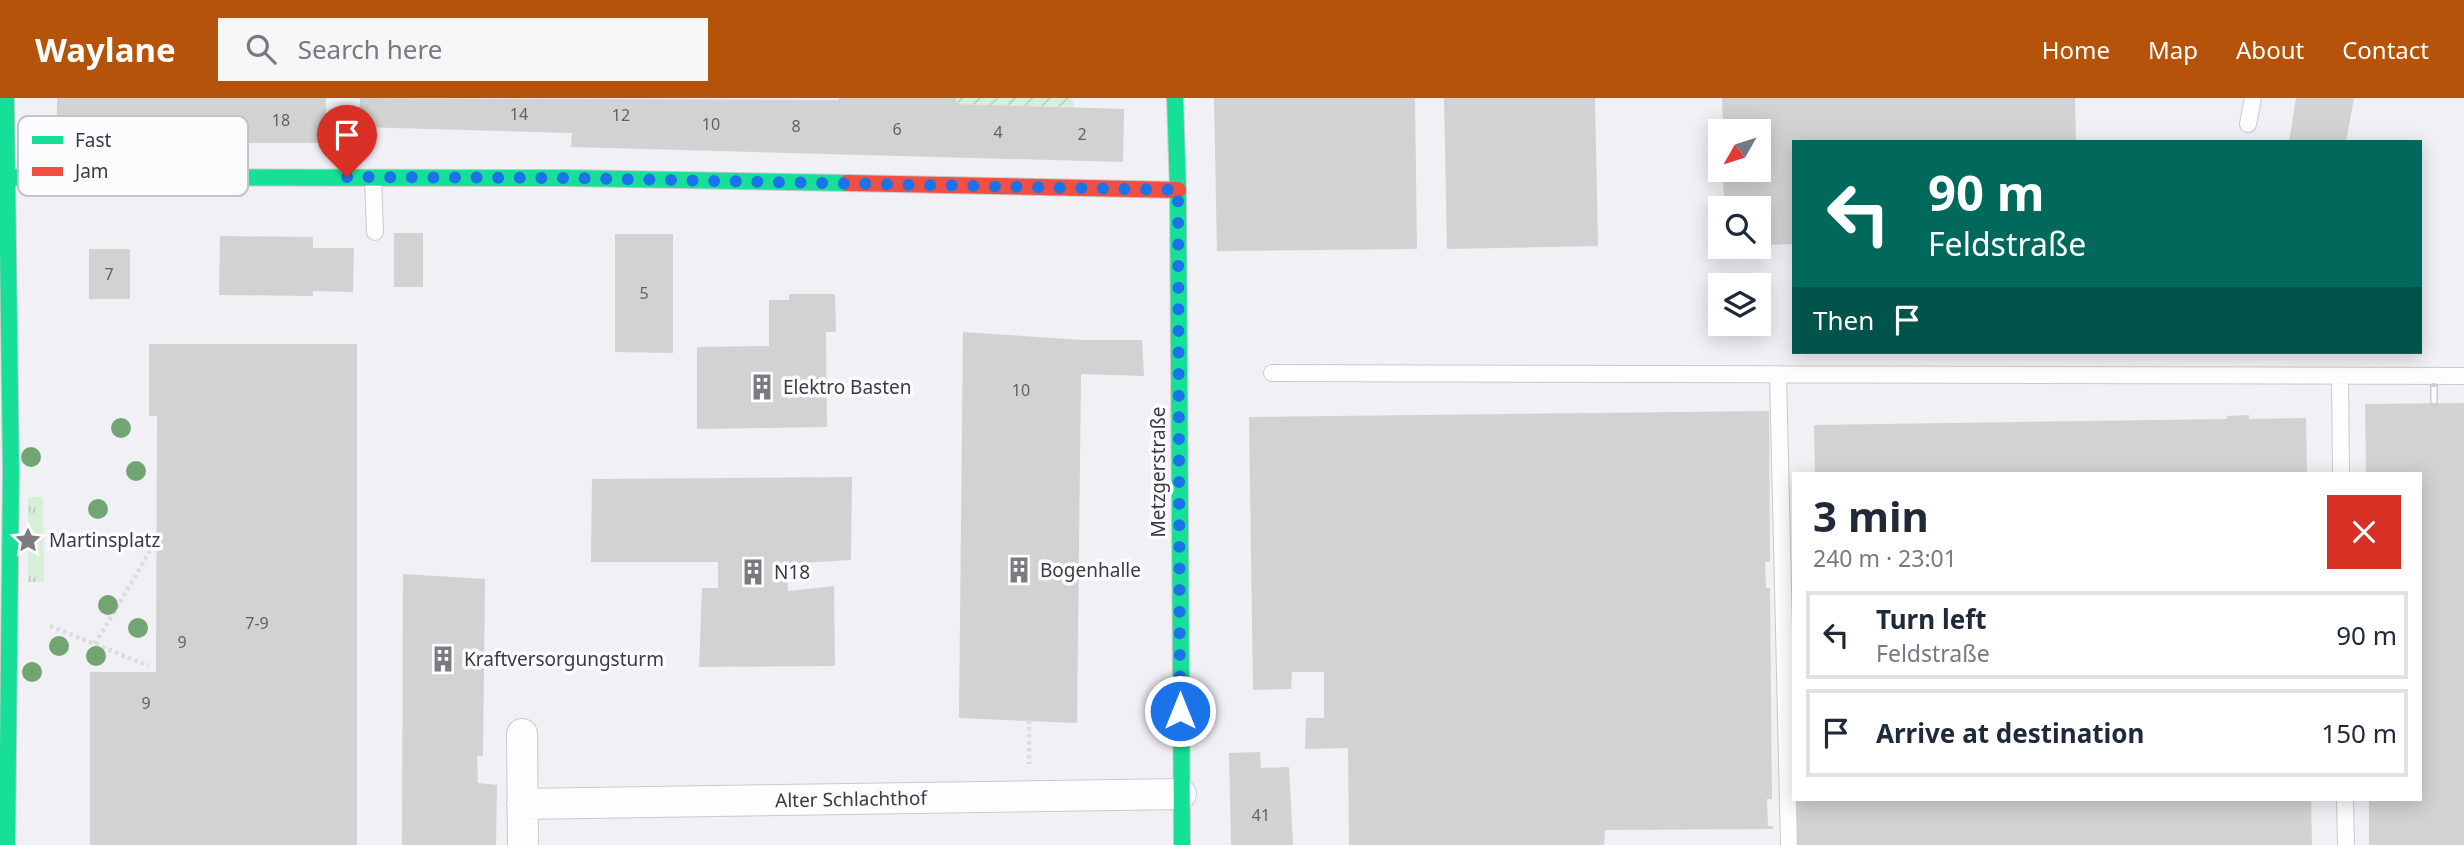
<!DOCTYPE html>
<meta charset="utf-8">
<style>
:root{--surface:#fff;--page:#f6f6f7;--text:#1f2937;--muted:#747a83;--line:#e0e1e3;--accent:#b45309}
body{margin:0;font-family:"Noto Sans",sans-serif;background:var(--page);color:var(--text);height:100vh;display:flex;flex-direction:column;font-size:26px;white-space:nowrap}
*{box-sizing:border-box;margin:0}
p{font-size:23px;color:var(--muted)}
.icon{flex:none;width:38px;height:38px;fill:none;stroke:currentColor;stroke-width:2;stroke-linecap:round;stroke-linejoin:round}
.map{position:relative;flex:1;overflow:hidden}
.side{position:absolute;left:1792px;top:374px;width:630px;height:329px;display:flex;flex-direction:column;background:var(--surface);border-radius:0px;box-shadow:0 4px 18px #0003}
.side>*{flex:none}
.guide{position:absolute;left:1792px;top:42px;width:630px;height:214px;border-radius:0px;box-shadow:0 4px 18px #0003;background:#00695c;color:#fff;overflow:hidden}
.needle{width:46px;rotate:231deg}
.tools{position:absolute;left:1708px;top:21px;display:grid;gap:14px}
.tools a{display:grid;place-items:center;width:63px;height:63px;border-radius:0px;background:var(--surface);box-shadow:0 4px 18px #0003;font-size:35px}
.pin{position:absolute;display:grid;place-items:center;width:60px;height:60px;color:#fff;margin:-72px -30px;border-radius:50% 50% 50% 0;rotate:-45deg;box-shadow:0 0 7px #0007}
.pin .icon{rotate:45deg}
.me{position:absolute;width:77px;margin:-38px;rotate:0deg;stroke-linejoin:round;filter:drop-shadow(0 0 5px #0008)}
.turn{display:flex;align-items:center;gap:24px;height:147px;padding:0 21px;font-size:32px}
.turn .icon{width:91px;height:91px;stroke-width:2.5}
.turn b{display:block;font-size:49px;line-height:60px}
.then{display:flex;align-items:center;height:66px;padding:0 21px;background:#0003;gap:14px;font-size:26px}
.round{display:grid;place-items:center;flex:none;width:74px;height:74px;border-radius:0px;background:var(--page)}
.overview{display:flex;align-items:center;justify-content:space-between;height:119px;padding:0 21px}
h1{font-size:42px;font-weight:700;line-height:52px}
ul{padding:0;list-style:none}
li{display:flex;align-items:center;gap:21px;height:88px;margin:0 14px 10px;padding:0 7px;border:4px solid var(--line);border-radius:0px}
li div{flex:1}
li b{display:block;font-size:26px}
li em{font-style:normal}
header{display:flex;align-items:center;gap:42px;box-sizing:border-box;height:98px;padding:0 35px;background:var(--accent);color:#fff}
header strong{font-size:33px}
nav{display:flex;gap:38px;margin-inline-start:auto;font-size:24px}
.search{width:490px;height:63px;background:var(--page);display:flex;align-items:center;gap:18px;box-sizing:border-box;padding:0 24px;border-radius:0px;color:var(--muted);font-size:26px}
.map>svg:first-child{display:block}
.park{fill:url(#park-tufts)}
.garden{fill:url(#garden-furrows)}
.building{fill:#d3d2d2}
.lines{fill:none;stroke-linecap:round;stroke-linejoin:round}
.lane-casing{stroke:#cacace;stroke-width:18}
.street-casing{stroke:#cacace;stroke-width:32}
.fast-casing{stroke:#cacace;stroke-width:18}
.jam-casing{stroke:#cacace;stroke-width:18}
.path{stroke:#dcdcdd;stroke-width:4.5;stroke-dasharray:3.5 3.5;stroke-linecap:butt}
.lane{stroke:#fdfdfe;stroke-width:16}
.street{stroke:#fdfdfe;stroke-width:30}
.fast{stroke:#16e098;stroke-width:16}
.jam{stroke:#f24e42;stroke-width:16}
.rail-casing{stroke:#cdcdcf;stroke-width:8}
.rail{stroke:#fcfcfe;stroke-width:5;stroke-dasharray:16;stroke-linecap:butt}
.tree{fill:#73a572}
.route{stroke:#1a73e8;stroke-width:12;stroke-dasharray:0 21.6}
.labels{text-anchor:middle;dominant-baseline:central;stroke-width:7;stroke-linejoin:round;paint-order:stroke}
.number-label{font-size:16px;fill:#616164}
.poi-label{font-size:19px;fill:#3b3b3f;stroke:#fcfcfe;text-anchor:start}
.street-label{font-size:19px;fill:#3b3b3f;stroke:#fcfcfe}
.key{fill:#fcfcfe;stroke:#c2c2c5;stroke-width:2}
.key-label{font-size:19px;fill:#3b3b3f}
</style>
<header>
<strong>Waylane</strong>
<div class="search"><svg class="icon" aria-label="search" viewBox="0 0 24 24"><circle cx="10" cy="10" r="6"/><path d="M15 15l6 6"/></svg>Search here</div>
<nav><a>Home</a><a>Map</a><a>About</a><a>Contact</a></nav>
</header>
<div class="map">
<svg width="2464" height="747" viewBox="0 0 2464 747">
<defs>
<pattern id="park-tufts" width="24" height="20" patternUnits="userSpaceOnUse" patternTransform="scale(1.75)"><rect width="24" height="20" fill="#d8efd7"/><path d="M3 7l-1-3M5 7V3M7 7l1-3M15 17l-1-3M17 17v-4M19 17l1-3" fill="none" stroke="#baceba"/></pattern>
<pattern id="garden-furrows" width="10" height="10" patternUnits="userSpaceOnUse" patternTransform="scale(1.75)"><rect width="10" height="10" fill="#d8efd7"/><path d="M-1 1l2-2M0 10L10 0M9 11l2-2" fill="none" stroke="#baceba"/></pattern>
</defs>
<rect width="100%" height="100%" fill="#f0f0f5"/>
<path class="park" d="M28,399H43L44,484H28Z"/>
<path class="garden" d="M956,0H1072L1075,9L956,6Z"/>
<path class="building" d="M57,0H326L325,45H57Z
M360,0L839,2V0H956V6L1124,11L1123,64L571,49L572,35L359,29Z
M1214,0H1415L1417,151L1217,153Z
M1444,0H1595L1598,148L1447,151Z
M1722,0H2075L2076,44H1794V146L1759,147V110H1724L1723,72H1759V33H1723Z
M2296,0H2354L2346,44H2289Z
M394,135H423V189H394Z
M615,136H673V255L615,254Z
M220,138L313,139V150H354L353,194L313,193V198L219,197Z
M89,151H130V201H89Z
M789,196H835L836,234H826L827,329L697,331V249L769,248V202H789Z
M963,234L1082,242H1142L1144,278L1081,276L1077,625L959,620Z
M149,246H357V747H90V574H156L157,318H149Z
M2464,305V747H2369V702H2420V376H2366L2365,306Z
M1769,313L1770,464H1765L1766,490H1770L1772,701H1767L1768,728H1773V731L1605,732L1604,747H1349L1348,650L1305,651L1306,620H1324V574H1292L1291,591L1253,592L1249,319Z
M2249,317V321L2306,320L2307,376H1815L1814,327L2227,321V318Z
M852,379L851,462L787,466L788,493L834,488L835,568L699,569L702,490H718V464H591L592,381Z
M403,476L485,481L483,658H477L478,685L497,687L496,747H402Z
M1260,654L1261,670L1289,669L1293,747H1231L1229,655Z
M1796,702H2311L2312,747H1797Z"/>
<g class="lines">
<g class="lane-casing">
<path id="lane" d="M2248,26L2253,0
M373,80L375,134
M1272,275L2464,278
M1778,276L1789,747
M2340,278L2341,376
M2345,702L2346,747"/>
</g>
<g class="street-casing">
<path id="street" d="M522,636L523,747
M522,706L1181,696"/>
</g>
<g class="fast-casing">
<path id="fast" d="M6,0L11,374L7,747
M1175,0L1178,92L1182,747
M8,79L567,80L847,85"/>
</g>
<g class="jam-casing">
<path id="jam" d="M847,85L1178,92"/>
</g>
<path class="path" d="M50,528L149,568
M95,546L150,453
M1029,622V666"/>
<use href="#lane" class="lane"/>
<use href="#street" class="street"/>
<use href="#fast" class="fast"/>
<use href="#jam" class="jam"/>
<g class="rail-casing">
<path id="rail" d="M2434,289V305"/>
</g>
<use href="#rail" class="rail"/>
</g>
<g class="tree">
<circle cx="121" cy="330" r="10"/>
<circle cx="31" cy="359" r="10"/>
<circle cx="136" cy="373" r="10"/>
<circle cx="98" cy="411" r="10"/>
<circle cx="108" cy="507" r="10"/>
<circle cx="138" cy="530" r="10"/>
<circle cx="59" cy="548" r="10"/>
<circle cx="96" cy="558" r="10"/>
<circle cx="32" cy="574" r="10"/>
</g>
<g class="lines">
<path class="route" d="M347,79L567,80L1178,92L1180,613"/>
</g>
<defs>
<g id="building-bare" transform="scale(2.1)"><path d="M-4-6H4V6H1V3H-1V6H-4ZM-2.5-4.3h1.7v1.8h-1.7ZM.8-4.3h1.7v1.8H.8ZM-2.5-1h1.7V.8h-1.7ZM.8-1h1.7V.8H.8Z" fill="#7a7a7f" stroke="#fcfcfe" stroke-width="2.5" paint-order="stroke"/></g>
<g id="sight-bare" transform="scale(2.1)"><path d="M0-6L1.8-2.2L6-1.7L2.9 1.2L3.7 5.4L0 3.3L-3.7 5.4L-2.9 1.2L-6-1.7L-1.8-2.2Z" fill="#7a7a7f" stroke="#fcfcfe" stroke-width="2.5" paint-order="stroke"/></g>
</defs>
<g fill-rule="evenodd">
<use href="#building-bare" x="762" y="289"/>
<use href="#sight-bare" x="28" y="442"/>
<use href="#building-bare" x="1019" y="472"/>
<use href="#building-bare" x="753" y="474"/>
<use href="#building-bare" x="443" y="561"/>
</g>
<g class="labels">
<g class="number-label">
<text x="519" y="16">14</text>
<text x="621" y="17">12</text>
<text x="281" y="22">18</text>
<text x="711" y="26">10</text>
<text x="796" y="28">8</text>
<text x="897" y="31">6</text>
<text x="998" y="34">4</text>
<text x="1082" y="36">2</text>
<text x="109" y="176">7</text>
<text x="644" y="195">5</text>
<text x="1021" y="292">10</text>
<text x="257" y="525">7-9</text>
<text x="182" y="544">9</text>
<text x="146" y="605">9</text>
<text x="1261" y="717">41</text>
</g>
<g class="poi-label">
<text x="783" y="289">Elektro Basten</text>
<text x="49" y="442">Martinsplatz</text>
<text x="1040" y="472">Bogenhalle</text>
<text x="774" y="474">N18</text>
<text x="464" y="561">Kraftversorgungsturm</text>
</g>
<g class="street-label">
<text transform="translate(1158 374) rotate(-90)">Metzgerstraße</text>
<text transform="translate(851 701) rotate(-1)">Alter Schlachthof</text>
</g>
</g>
<rect x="18" y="18" width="230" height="80" rx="10" class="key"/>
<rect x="32" y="38" width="31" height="8" fill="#16e098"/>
<rect x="32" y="69" width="31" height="9" fill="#f24e42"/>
<g class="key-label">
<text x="75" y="49">Fast</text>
<text x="75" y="80">Jam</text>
</g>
</svg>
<div class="tools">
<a><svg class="needle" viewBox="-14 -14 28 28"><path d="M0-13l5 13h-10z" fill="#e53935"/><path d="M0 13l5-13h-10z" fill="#747a83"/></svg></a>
<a><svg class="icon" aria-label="search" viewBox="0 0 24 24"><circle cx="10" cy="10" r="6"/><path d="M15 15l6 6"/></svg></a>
<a><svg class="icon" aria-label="layers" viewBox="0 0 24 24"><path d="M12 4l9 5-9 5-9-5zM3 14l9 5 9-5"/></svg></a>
</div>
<div class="pin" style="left:347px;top:79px;background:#d93025"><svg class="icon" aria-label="arrive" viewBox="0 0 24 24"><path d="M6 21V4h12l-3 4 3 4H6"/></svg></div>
<svg class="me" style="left:1180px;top:613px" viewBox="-20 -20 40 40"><circle r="17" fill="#1a73e8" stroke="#fff" stroke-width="3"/><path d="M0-11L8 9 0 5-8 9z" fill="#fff"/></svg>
<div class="guide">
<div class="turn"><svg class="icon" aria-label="left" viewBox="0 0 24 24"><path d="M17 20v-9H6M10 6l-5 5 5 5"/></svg><div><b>90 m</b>Feldstraße</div></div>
<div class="then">Then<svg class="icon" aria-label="arrive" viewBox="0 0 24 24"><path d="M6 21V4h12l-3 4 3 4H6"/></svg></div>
</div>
<section class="side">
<div class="overview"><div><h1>3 min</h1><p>240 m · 23:01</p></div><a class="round" style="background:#d93025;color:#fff"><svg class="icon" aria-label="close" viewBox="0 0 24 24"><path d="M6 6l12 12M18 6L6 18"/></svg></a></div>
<ul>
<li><svg class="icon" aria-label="left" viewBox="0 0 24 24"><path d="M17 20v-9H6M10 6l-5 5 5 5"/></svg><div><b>Turn left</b><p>Feldstraße</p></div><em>90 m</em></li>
<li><svg class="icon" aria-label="arrive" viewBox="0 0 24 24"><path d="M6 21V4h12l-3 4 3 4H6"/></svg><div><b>Arrive at destination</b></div><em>150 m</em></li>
</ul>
</section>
</div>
